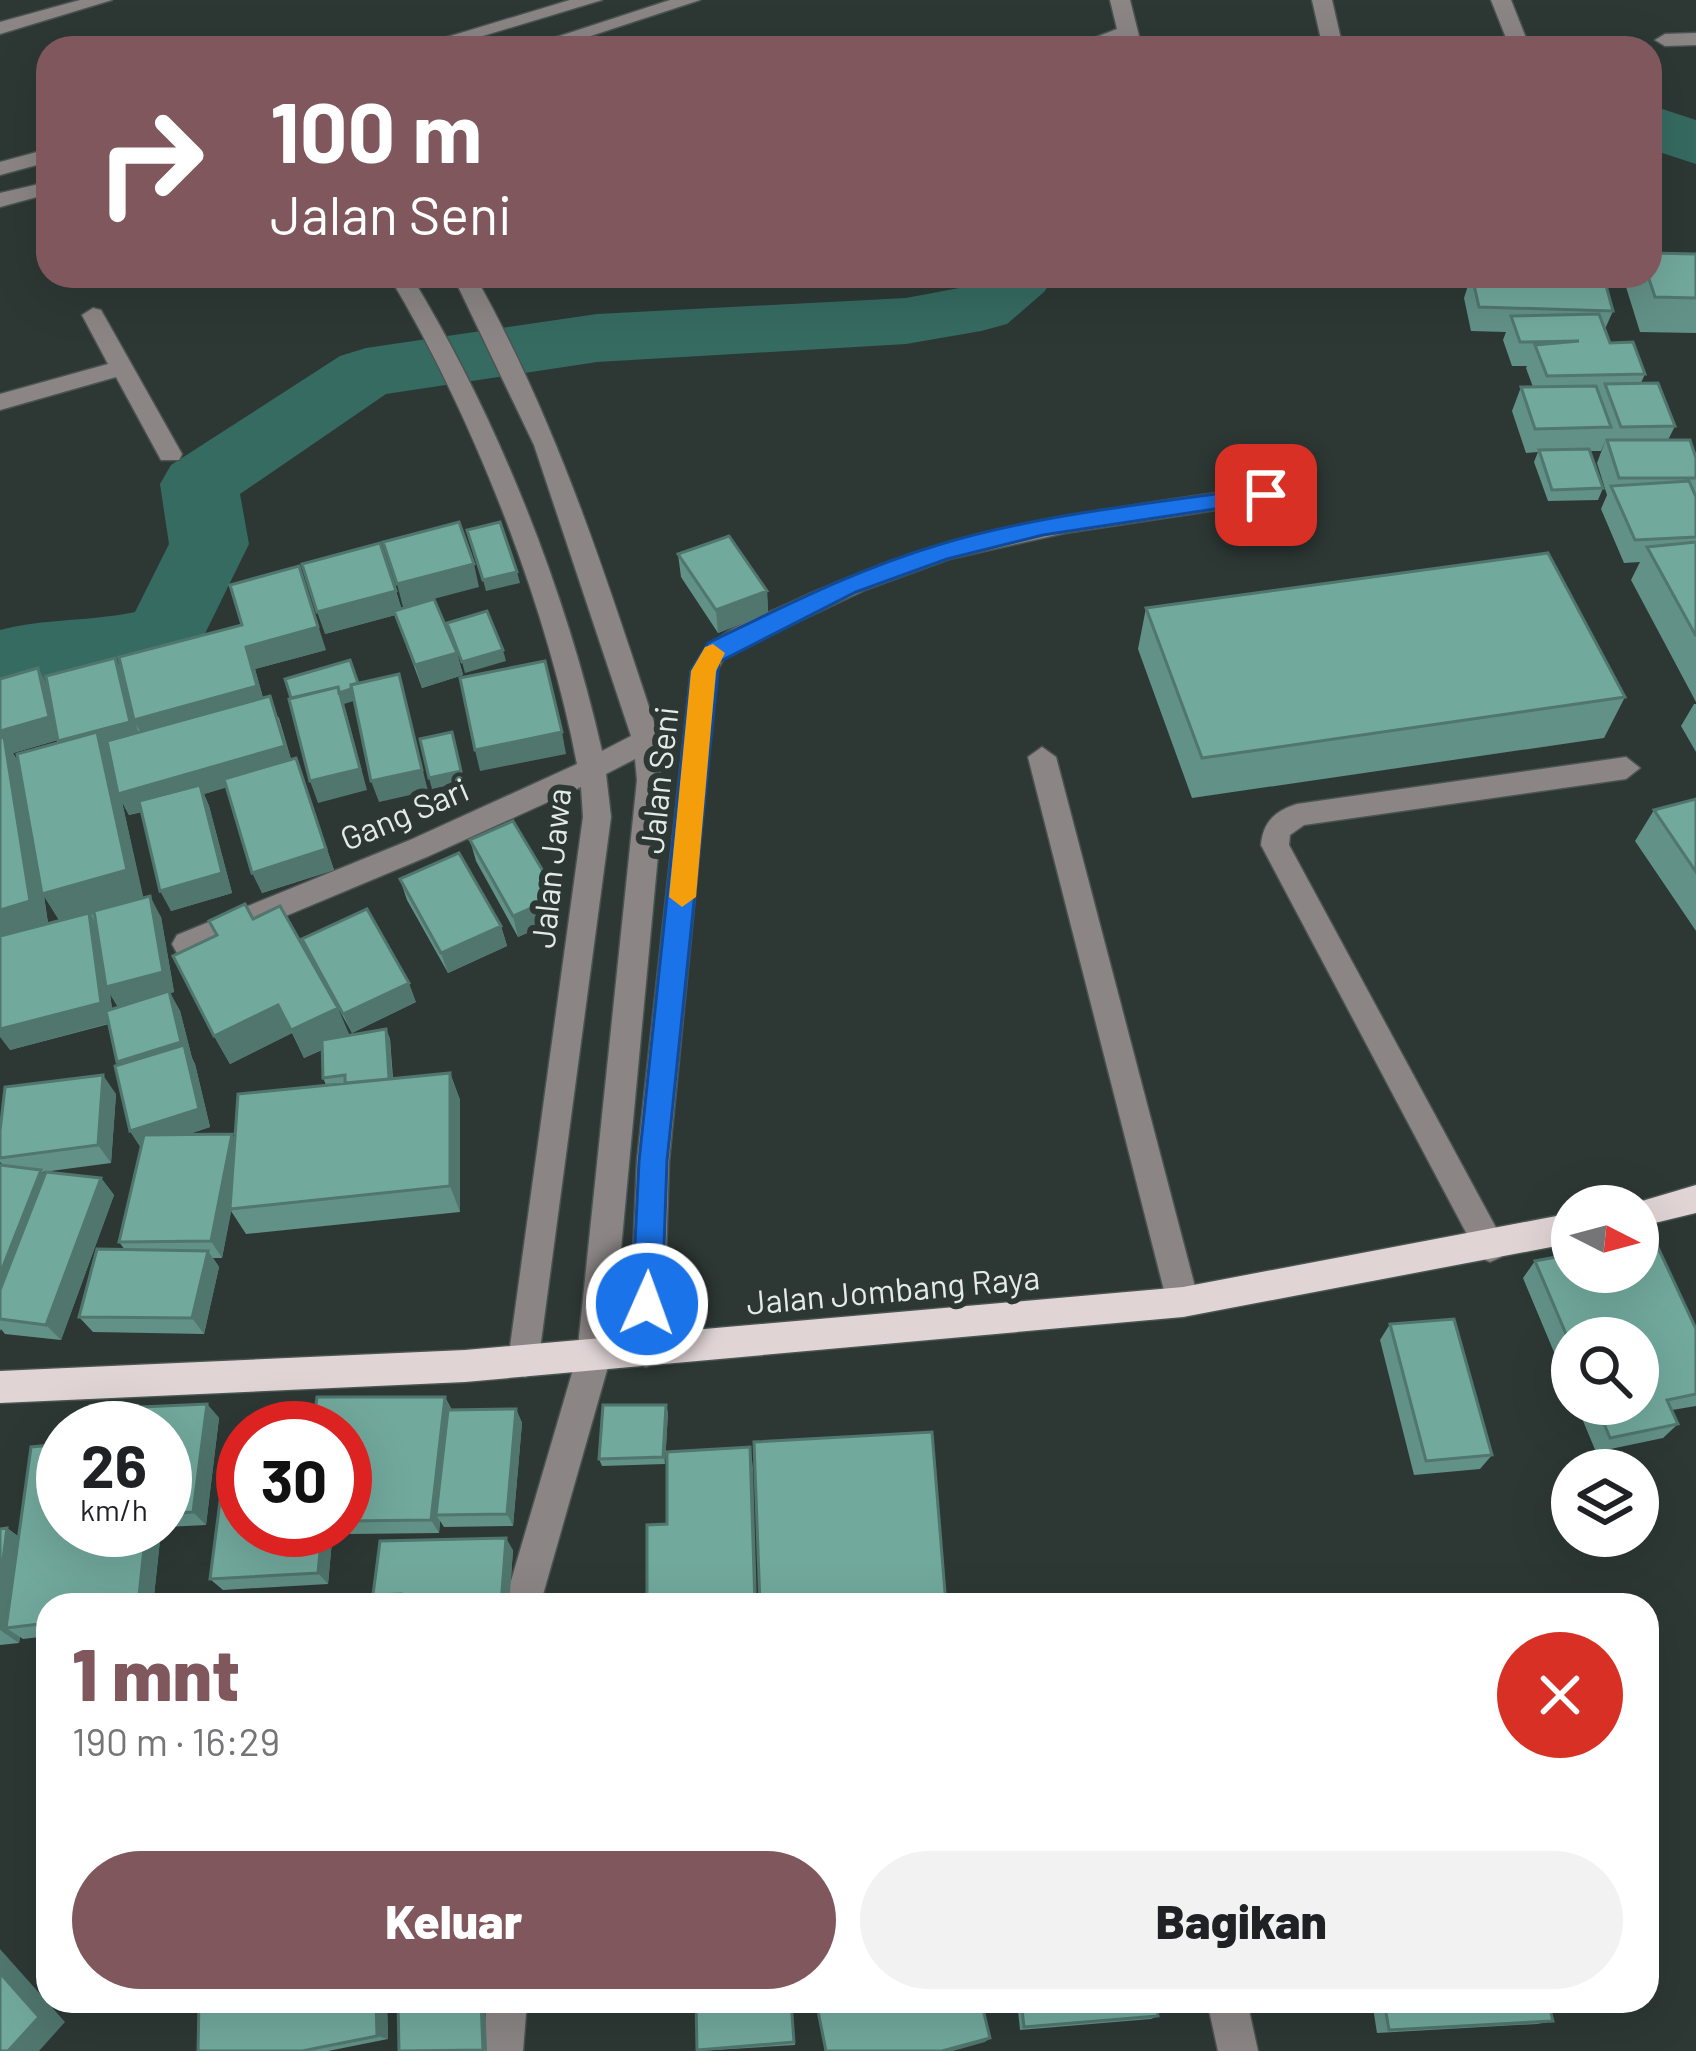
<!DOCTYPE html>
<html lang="id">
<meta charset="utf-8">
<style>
:root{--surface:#fff;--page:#f2f2f2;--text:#202124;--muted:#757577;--accent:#7f575c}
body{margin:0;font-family:Barlow,sans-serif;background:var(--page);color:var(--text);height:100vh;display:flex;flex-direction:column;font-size:45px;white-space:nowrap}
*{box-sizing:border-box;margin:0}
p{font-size:39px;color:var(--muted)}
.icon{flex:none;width:66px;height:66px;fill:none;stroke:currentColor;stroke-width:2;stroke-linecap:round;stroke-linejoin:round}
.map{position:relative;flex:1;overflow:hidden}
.drawer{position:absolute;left:36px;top:1593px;width:1623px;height:420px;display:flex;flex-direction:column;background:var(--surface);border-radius:36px;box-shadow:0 12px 48px #0002}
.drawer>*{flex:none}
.top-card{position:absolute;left:36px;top:36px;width:1626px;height:252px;border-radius:36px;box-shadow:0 12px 48px #0002;background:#7f575c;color:#fff;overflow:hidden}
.needle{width:78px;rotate:96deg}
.fabs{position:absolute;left:1551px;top:1185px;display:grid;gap:24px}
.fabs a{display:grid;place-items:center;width:108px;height:108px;border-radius:50%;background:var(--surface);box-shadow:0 12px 48px #0002;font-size:60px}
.speed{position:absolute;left:36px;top:1401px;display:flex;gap:24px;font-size:60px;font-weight:700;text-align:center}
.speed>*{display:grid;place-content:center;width:156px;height:156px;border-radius:50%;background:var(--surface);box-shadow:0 12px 48px #0002;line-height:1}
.speed small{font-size:30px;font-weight:400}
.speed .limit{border:18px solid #d22;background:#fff;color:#111}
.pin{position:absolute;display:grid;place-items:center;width:102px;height:102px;color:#fff;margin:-51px;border-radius:24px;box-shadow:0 6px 18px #0006}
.me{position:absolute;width:132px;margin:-66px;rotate:2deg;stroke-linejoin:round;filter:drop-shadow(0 0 9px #0008)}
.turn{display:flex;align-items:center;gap:42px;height:252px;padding:0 36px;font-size:54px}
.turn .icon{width:156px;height:156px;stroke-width:2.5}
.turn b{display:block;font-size:84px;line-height:102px}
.round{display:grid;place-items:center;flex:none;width:126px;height:126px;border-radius:63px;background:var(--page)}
.headline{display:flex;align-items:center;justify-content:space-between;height:204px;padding:0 36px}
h1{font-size:72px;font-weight:800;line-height:90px;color:var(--accent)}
.button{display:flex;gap:24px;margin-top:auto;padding:24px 36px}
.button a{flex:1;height:138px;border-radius:72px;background:var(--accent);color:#fff;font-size:48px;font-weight:800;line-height:138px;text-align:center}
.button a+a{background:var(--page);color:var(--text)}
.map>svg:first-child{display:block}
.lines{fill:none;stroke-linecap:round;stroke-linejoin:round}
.river{fill:#366b61;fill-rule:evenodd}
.minor-casing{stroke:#4a5452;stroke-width:3}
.major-casing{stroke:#4a5452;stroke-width:3}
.minor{fill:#8b8585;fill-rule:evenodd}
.major{fill:#e0d4d5;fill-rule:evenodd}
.wall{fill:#629187;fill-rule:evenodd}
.shaded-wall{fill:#50766e}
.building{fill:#72a99d;stroke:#50766e;stroke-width:3}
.route{fill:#1a73e8;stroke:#114b97;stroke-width:3}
.slow{fill:#f59e0b}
.labels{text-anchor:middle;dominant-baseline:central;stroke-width:12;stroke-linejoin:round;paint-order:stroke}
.street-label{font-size:33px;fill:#e3eae8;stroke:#2d3835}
</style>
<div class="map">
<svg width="1696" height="2051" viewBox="0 0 1696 2051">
<rect width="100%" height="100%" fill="#2d3835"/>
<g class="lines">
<path class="river" d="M1650,105L1696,120V164L1650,149Z
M974,276H1055L1044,292L1007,324L981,331L906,344L597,362L386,394L240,494L249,544L193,658L84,685L39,682L0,692V630C46,618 87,622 135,612L169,544L160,484L171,465L340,356L366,348L597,314L906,298L959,288Z"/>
<g class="minor-casing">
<path id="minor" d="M80,0H112L0,34V22Z
M570,0H602L443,48H411Z
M670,0H700L554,48H523Z
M1110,0H1130L1142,48H1122L1120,41L1098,48H1068L1117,29Z
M1312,0H1332L1343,48H1323Z
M1491,0H1511L1530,48H1510Z
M1696,33V45L1665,46L1655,40L1665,34Z
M48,149V162L0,175V162Z
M48,182V194L0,207V193Z
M389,276H411C497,416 566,591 602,751L631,736L534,445L453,276H475C558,423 607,580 660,740L665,780L611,1356L540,1605H504L577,1356L637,780L635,759L606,774L611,817L537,1372L525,1377L513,1372L508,1361L583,817L581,787L429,856L197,953H177L172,944L177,935L410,840L577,764C546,603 473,416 389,276Z
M93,308L101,310L182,454L179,460H161L116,377L0,410V394L108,364L82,315Z
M1266,486L1278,495L1275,501L1065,533L949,559L867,589L725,656L717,671L669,1161L663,1351L658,1362L646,1367L634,1362L629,1351L637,1161L691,671C714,630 744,624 785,605C939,532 1099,509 1266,486Z
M1042,747L1056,757L1199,1302L1195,1313L1183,1317L1171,1313L1167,1302L1028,757Z
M1626,757L1640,768L1626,779L1304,825L1290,835L1289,845L1501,1237L1506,1247L1501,1257L1490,1262L1479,1257L1261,845C1263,822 1275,811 1297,804Z
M487,2001H527L523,2051H483Z
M1207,2001H1247L1258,2051H1218Z"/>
</g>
<g class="major-casing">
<path id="major" d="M1696,1185V1213L1638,1227V1206H1625Z
M1572,1213V1243L1183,1317L465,1382L0,1403V1371L465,1350L1183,1287Z"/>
</g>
<use href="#minor" class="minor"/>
<use href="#major" class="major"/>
</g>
<path class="wall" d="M1696,254V333L1640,332L1626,287L1630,276H1650Z
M1471,276H1606L1604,279L1613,311L1605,329L1610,343L1645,374L1641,383L1675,426L1668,440L1696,458V702L1631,580L1640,562L1624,563L1601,509L1607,495L1597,463L1606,439L1601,451H1590L1603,488L1598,500L1548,501L1534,462L1538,452L1526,453L1512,411L1521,387H1533L1526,368L1527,366H1512L1503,340L1506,332L1471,331L1464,298Z
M678,554L767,591L768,613L718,633L681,577Z
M396,591L401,608L457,653L463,675L422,688L395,615L325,634Z
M1146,608L1625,697L1604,738L1192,798L1138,649Z
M326,650L255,669L263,698L279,718L291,759L296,758L334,870L262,893L227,787L204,794L209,806L232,893L171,911L142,812L129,815L122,802L143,898L161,917L174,992L170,993L180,1011L192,1058L195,1064L210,1127L186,1135L235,1140L326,1085L323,1078L322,1050L304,1058L292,1033L230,1064L214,1036L253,919L350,1036L386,1029L390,1039L393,1078L450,1073L460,1100V1212L246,1234L231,1211L222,1258H213L219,1267L204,1334L93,1332L79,1317L125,1250L119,1242L141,1148L130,1131L119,1065L109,1024L10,1050L0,679L48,686L115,658L123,674ZM58,740L59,743L18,762L13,753ZM44,896L59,920L48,923ZM110,994L118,1007L112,1009Z
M1694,704H1696V752L1681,726Z
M1696,799V931L1635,841L1654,810Z
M470,840L558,896L563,917L518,937L476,861Z
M400,879L501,926L507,946L448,973L407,900Z
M302,939L416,1002L352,1033L311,959Z
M116,1094L111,1163L43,1172L45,1175L101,1178L114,1195L61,1340L5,1334L1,1329L0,1331V1165H3L0,1162V1131Z
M1535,1261L1696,1329V1406L1672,1410L1678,1424L1663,1438L1596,1452L1576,1404H1638L1572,1338V1395L1523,1278Z
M1390,1324L1492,1455L1480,1469L1414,1475L1380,1340Z
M445,1397L452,1410L516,1409L522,1423L513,1526L444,1527L440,1521L439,1533L350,1534L345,1527V1491L348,1473H345V1428Z
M207,1404L219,1418L206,1525L165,1527V1428Z
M668,1412L665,1464L602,1466L599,1459Z
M7,1528L19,1537L63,1530L161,1531L153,1605H48V1636L23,1639L20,1637L19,1643L0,1645V1529Z
M243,1530H333L328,1584L223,1590L210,1579Z
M513,1550L509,1605H381L373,1595Z
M387,2001L388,2039L328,2051H198Z
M696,2001H792L795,2045L698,2051Z
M1017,2001H1156L1158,2016L1151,2019L1020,2030Z
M1372,2001H1548L1553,2021L1537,2024L1377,2033Z"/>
<path class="shaded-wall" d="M474,564L479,587L403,607L397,584Z
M299,566L326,650L255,669L266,708L145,741L136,724L141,743L108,752L114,764L120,794L285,746L270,696L294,768L204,794L209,806L232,893L171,911L160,891L222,873L202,794L129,815L122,802L144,900L91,915L101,933L109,986L163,972L150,896L161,917L174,992L170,993L180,1011L192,1058L195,1064L210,1127L142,1149L130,1131L199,1109L188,1062L129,1081L117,1062L181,1042L169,993L118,1007L110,994L114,1022L10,1050L0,1037V1029L101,1003L90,915L61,923L44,896L49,931L0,945V910L30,901L6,754L0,756V731L49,717L38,668L50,690L61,739L13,753L22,769L43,894L127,870L102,754L70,763L58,741L130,722L115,658L126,680L135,719L257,686L246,647L318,627Z
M517,572L520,583L486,591L483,580Z
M396,591L403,613L325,634L317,612Z
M767,591L768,613L718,633L716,610Z
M503,650L506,661L465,673L462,662Z
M457,653L463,675L422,688L415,665Z
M399,674L428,791L379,802L371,781Z
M359,687L363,698L344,704L367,790L318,803L310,781L293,706Z
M452,732L464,782L432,789L429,778Z
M562,732L566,754L480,771L475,750Z
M296,758L334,870L262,893L252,873Z
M558,896L563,917L518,937L513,916Z
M501,926L507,946L448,973L441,953Z
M409,983L416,1002L352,1033L343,1014Z
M278,1005L292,1033L230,1064L214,1036Z
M338,1008L350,1036L304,1058L291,1030Z
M386,1029L390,1039L393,1090L350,1098Z
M450,1073L460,1100V1212L450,1186Z
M103,1075L116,1094L111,1163L98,1145Z
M232,1134L243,1152L222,1258L211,1241Z
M41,1170L55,1187L0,1319V1274Z
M101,1178L114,1195L61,1340L46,1325Z
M208,1251L219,1267L204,1334L192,1318Z
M445,1397L452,1411L436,1515L440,1521L439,1533L431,1520Z
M207,1404L219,1418L206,1525L193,1512Z
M666,1405L668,1412L665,1464L663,1457Z
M516,1409L522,1423L513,1526L507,1514Z
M750,1447L753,1467L757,1605H755Z
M7,1528L31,1546L6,1628L20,1637L19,1643L0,1630V1583Z
M146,1530L161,1531L153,1605H138Z
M322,1530H333L328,1584L318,1573Z
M506,1538L513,1550L509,1605H501Z
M0,1949L65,2022L39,2051H8L0,1973Z
M376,2001H387L388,2039L377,2036Z
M481,2001H485L487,2051L483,2050Z
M990,2038L985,2042L953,2051H942Z"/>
<path class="building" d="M1650,253L1696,254V298L1655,297L1648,276H1650Z
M1472,276L1604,278L1613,311L1479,307Z
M1599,314L1610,343L1633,342L1645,374L1547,376L1535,345L1579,341L1520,342L1511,316Z
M1658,383L1675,426L1621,427L1605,384Z
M1596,386L1611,427L1535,429L1521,387Z
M1607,440H1690L1696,458V478H1619Z
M1589,449L1603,488L1552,490L1539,450Z
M1689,481L1696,497V537L1635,540L1611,486Z
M459,522L474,564L397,584L383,542Z
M500,522L517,572L483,580L467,530Z
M729,536L767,591L716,610L678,554Z
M1696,542V636L1647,547Z
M380,543L396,591L317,612L302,564Z
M1548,553L1625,697L1202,758L1146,608Z
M299,566L318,627L246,647L257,686L134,720L119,657L242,625L230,585Z
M434,599L457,653L415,665L394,611Z
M487,611L503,650L462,662L447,623Z
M115,658L130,722L58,741L46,676Z
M350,660L358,683L351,685V689L339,693L338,687L291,698L285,679Z
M545,661L562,732L475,750L460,678Z
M38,668L49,717L0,731V679Z
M399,674L422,770L371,781L351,685Z
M338,687L360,769L310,781L289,699Z
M270,696L285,746L118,794L107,741Z
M97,732L127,870L42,894L17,754Z
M452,732L461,771L429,778L420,739Z
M4,737L30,901L0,910V738Z
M296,758L326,849L252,873L224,779Z
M200,785L222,873L160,891L139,801Z
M1696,799V872L1654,810Z
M513,821L558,896L513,916L470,840Z
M459,853L501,926L441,953L400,879Z
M150,896L163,972L106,987L94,911Z
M245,904L253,919L280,906L338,1008L291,1030L278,1005L214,1036L173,956L217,935L209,921Z
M367,909L409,983L343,1014L302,939Z
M89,913L101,1003L0,1029V936Z
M169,991L181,1042L117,1062L106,1011Z
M386,1029L389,1079L345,1083V1075L323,1078L322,1040Z
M184,1045L199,1109L130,1131L115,1066Z
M450,1073V1186L230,1209L238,1094Z
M103,1075L98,1145L0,1158V1131L5,1087Z
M232,1134L211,1241L119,1242L144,1135Z
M0,1165L41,1170L0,1274Z
M46,1172L101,1178L46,1325L0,1319V1290Z
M1654,1239L1696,1329V1394L1667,1400L1678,1424L1610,1438L1596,1404H1638V1338H1572V1348L1535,1261L1572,1254V1272H1638V1242Z
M97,1249L208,1251L192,1318L79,1317Z
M1454,1319L1492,1455L1426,1461L1390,1324Z
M317,1397H445L431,1520L345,1521V1491L350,1460H345V1428H313Z
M207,1404L193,1512L165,1514V1428H138L141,1407Z
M603,1405H666L663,1457L599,1459Z
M516,1409L507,1514L436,1515L448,1410Z
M932,1432L946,1605H760L754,1442Z
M63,1444V1530H146L138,1605H48V1623L6,1628L31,1447Z
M750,1447L755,1605H647V1525L667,1524V1452Z
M243,1469V1530H322L318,1573L210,1579L224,1470Z
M7,1528L0,1583V1529Z
M506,1538L501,1605H401V1594L373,1595L380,1541Z
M0,1973L39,2017L8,2051H0Z
M199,2001H376L377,2036L302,2051H198Z
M398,2001H481L483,2050L399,2051Z
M696,2001H791L794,2042L697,2050Z
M816,2001H981L990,2038L942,2051H826Z
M1021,2001H1156L1158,2016L1024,2027Z
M1384,2001H1548L1553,2021L1389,2030Z"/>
<path class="route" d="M1266,487L1274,489V500L1043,535L947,559L856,592L719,662L667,1161L662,1304L658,1314L647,1318L637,1314L632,1304L639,1161L691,671L708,643C783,607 857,569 938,545C1044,513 1156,503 1266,487Z"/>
<path class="slow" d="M713,644L725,653L716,671L696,897L682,907L669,897L691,671L705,647Z"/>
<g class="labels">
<g class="street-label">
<text transform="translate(658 780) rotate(-84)">Jalan Seni</text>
<text transform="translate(404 813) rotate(-23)">Gang Sari</text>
<text transform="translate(550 868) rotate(-84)">Jalan Jawa</text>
<text transform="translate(893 1289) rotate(-5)">Jalan Jombang Raya</text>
</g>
</g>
</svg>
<div class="fabs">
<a><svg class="needle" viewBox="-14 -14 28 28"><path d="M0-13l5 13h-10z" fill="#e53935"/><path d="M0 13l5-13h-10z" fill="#757577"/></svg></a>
<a><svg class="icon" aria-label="search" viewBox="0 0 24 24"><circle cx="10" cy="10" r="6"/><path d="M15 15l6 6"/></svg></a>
<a><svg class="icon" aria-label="layers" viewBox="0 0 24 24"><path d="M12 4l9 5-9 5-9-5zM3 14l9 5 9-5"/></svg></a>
</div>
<div class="speed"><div>26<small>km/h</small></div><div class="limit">30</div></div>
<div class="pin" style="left:1266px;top:495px;background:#d93025"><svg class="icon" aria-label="arrive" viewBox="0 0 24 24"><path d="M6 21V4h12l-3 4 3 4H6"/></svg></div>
<svg class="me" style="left:647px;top:1304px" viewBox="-20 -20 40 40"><circle r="17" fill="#1a73e8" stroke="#fff" stroke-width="3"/><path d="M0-11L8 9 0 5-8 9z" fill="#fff"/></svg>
<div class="top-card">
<div class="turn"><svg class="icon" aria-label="right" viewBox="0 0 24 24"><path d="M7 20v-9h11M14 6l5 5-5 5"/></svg><div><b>100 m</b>Jalan Seni</div></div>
</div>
<section class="drawer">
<div class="headline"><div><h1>1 mnt</h1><p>190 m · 16:29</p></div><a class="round" style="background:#d93025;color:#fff"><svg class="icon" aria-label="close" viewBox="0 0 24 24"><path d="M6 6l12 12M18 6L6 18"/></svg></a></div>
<div class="button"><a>Keluar</a><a>Bagikan</a></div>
</section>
</div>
